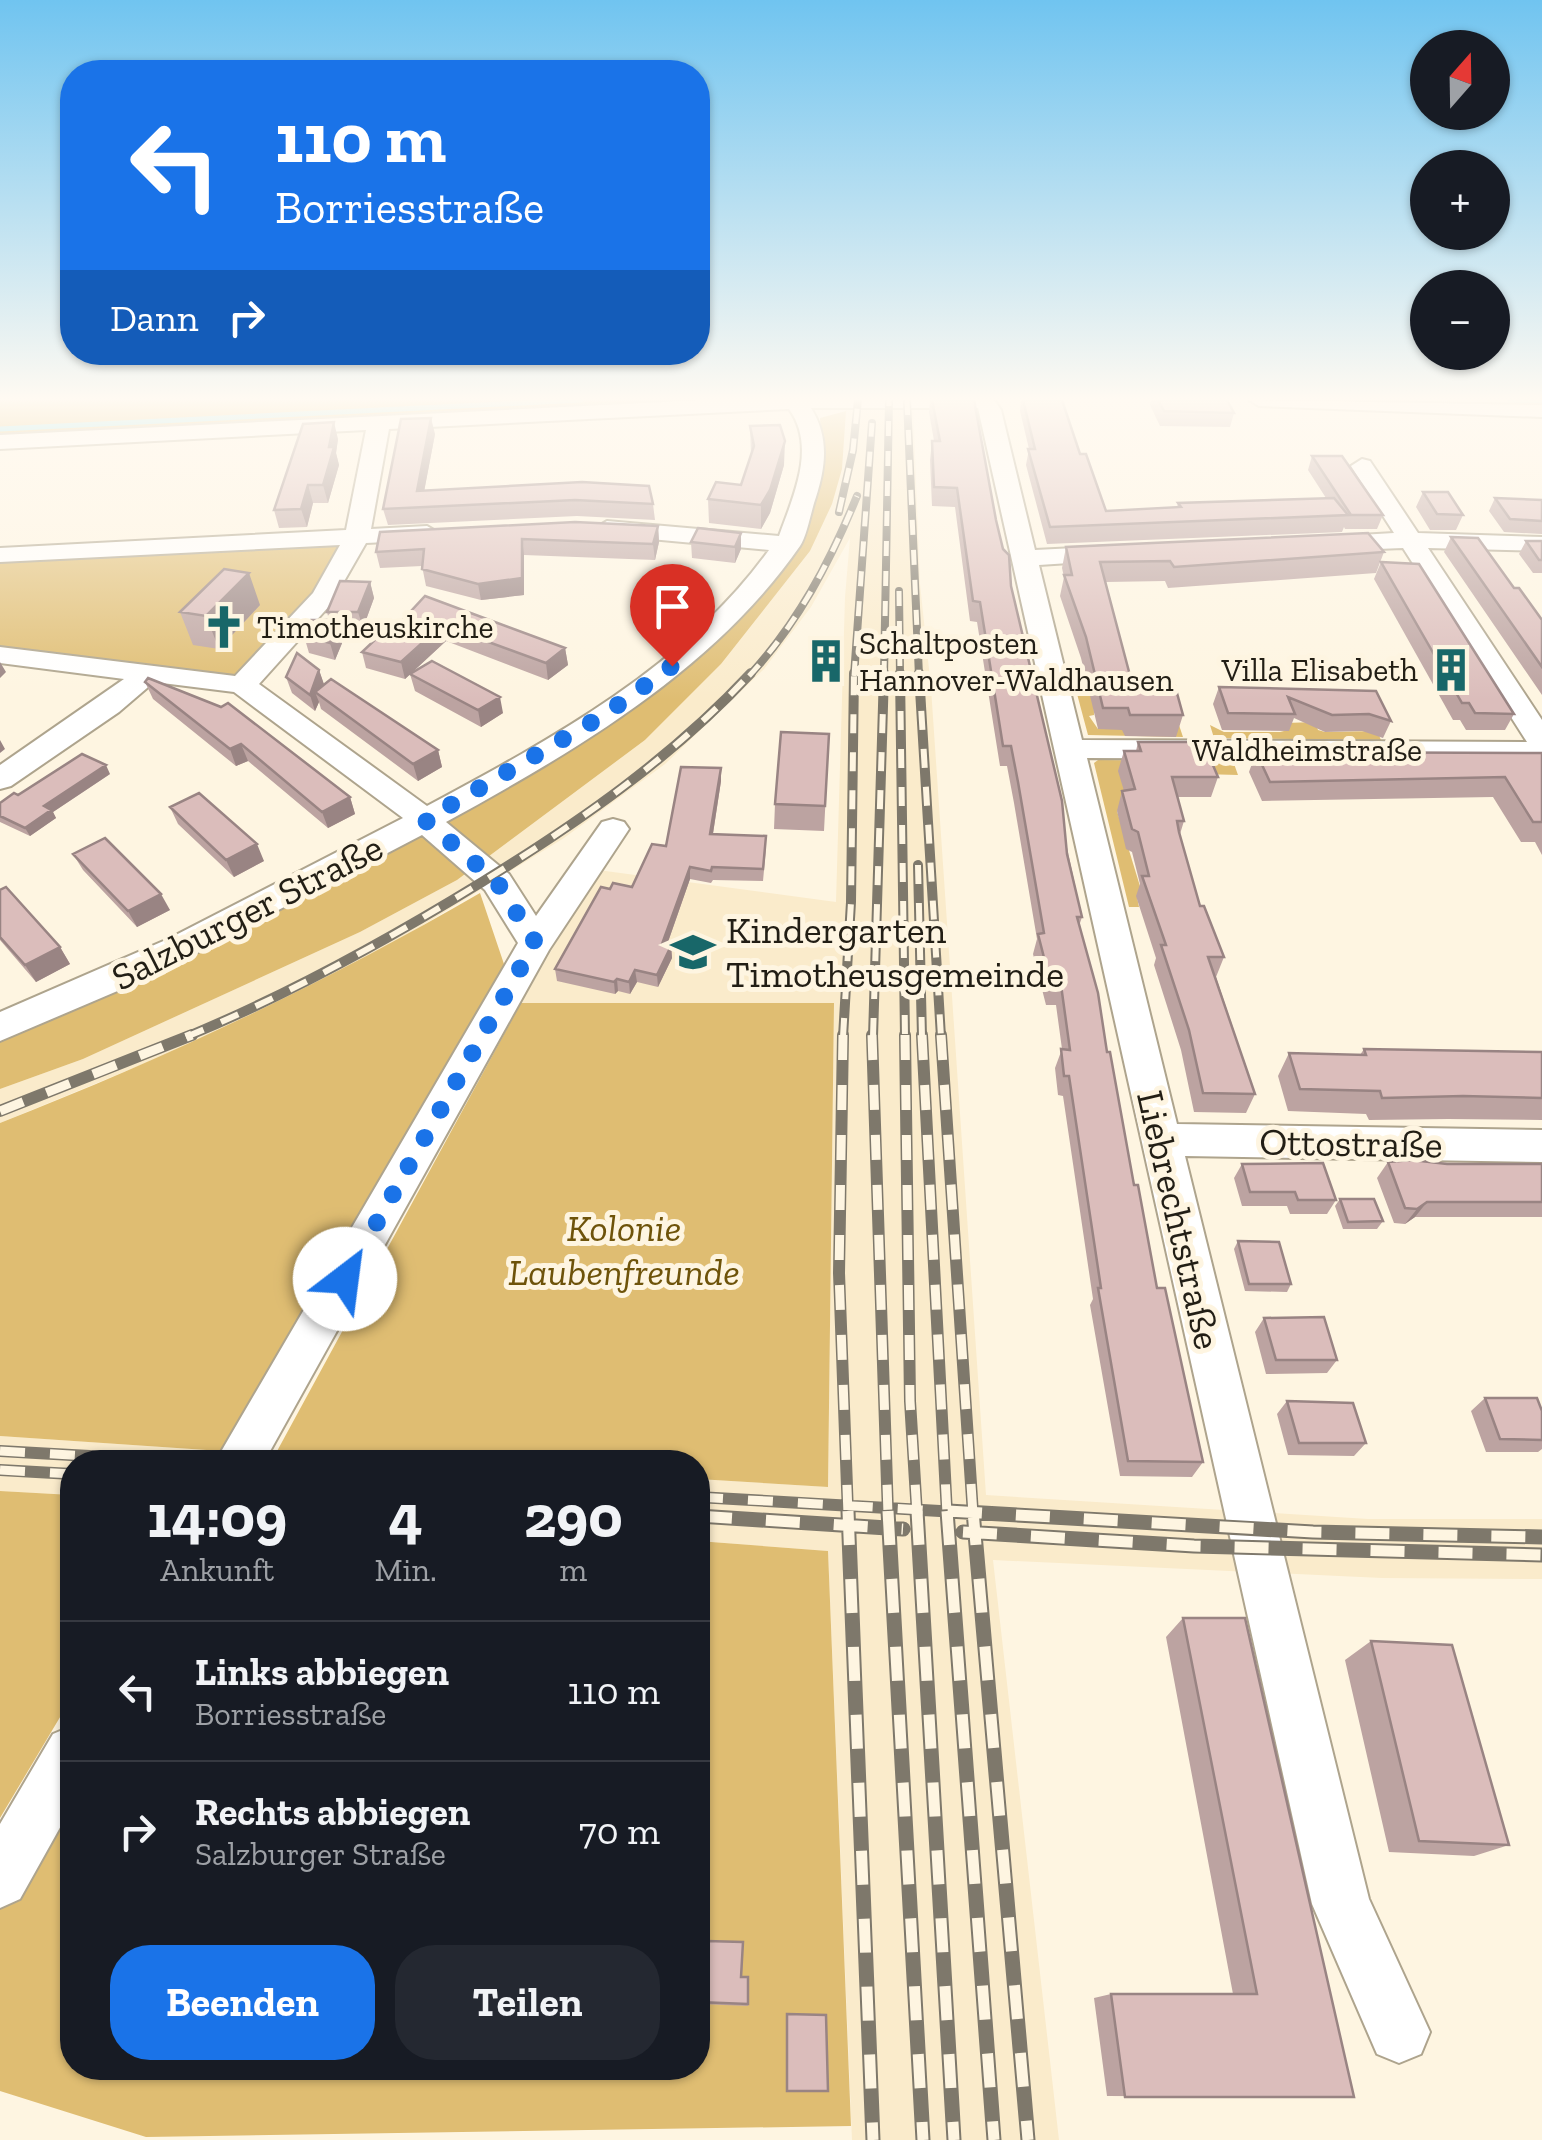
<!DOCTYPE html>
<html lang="de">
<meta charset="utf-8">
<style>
:root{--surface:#171b24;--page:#242831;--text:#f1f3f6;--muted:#9ea1a6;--line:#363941;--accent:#1a73e8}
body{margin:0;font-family:"Zilla Slab",serif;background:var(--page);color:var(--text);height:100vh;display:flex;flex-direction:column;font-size:38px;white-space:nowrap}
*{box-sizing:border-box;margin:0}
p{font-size:32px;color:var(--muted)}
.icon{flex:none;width:55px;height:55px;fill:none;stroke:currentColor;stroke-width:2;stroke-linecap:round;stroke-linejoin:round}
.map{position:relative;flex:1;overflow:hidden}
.panel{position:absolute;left:60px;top:1450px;width:650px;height:630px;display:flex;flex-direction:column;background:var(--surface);border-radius:40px;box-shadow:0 2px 8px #0004}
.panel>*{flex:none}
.hud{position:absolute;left:60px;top:60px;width:650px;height:305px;border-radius:40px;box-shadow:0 2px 8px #0004;background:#1a73e8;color:#fff;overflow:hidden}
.needle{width:65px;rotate:20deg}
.controls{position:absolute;left:1410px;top:30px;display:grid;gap:20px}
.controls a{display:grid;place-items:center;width:100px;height:100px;border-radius:50%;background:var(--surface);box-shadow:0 2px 8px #0004;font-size:50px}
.pin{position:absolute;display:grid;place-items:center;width:85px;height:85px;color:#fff;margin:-102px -42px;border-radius:50% 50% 50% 0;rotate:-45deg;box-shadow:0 0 10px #0007}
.pin .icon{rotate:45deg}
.me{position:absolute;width:110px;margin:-55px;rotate:30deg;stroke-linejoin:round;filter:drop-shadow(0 0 8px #0008)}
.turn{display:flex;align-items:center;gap:35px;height:210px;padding:0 50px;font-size:45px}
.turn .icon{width:130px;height:130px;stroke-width:2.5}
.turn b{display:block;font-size:70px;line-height:85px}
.then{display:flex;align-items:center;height:95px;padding:0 50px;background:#0003;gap:20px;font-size:38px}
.eta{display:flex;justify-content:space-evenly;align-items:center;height:170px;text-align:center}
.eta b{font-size:60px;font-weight:700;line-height:70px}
.action{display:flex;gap:20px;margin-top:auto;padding:20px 50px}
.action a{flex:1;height:115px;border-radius:40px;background:var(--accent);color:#fff;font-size:40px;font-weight:700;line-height:115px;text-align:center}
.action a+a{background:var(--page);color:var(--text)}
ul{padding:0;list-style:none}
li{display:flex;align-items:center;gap:30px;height:140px;padding:0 50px;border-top:2px solid var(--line)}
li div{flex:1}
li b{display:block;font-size:38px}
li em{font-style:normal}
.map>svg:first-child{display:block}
.built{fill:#faebcb}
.green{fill:#dfbd72}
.forest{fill:#d4ad50}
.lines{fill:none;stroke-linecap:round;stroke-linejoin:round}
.stream{stroke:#5dddfc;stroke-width:5}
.minor-casing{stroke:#aea48d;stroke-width:4}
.minor{fill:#fff;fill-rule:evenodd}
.rail-far3-casing{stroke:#7e786b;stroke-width:8}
.rail-far2-casing{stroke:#7e786b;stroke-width:10}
.rail-far1-casing{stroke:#7e786b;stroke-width:12}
.rail-casing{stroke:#7e786b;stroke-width:15}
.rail-far3{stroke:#fef5e1;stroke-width:5;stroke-dasharray:15;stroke-linecap:butt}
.rail-far2{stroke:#fef5e1;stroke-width:6;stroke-dasharray:19;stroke-linecap:butt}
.rail-far1{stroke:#fef5e1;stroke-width:9;stroke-dasharray:25;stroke-linecap:butt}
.rail{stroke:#fef5e1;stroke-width:11;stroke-dasharray:34;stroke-linecap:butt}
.wall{fill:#bca3a1}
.shaded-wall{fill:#998483}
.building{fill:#dbbdbb;stroke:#998483;stroke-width:2.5}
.route{stroke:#1a73e8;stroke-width:18;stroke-dasharray:0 32.4}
.labels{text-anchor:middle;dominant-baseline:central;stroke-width:10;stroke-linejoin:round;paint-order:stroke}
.far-poi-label{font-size:32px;fill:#221e15;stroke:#fef5e1;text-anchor:start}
.far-street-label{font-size:32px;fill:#221e15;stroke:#fef5e1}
.street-label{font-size:38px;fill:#221e15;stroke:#fef5e1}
.poi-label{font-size:38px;fill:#221e15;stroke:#fef5e1;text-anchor:start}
.park-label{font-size:38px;font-style:italic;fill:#6e530a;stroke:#fef5e1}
</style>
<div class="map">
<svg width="1542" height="2140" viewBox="0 0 1542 2140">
<rect width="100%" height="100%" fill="#fef5e1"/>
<path class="built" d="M846,400H913L920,584L931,688L986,1495L1368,1519H1542V1579L1382,1578L993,1560L1059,2140H852L828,1551L698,1541V1479L828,1487L834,1003H521L598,870L836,902L845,597L850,538L811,607L764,669L665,764L564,838L378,953L290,998L194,1043L0,1123V1089L83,1059L360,932L457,880L645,740L721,664L810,551L842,469Z
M0,1436L221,1451L213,1462H72V1495L0,1491Z"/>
<path class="green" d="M846,411L842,469L832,504L810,551L721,664L645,740L457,880L360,932L83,1059L0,1089V1027L450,806L692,649L817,496L822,449L820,418Z
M356,537L343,565L242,685L0,655V555Z
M1069,664H1093L1094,715L1089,716L1098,729L1178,722L1183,737L1088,735Z
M1315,722L1318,730L1325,732L1377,731L1381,740L1214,738L1210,725L1224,732H1280L1288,730L1286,723Z
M1098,760L1233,761L1238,775L1202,774L1127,803L1117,811L1143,896L1137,897L1139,907H1129L1094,763Z
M480,893L505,967L221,1451L0,1436V1123C166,1058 325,983 480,893Z
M521,1003H834L828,1487L698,1479V1462H427L276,1453Z
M0,1491L72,1495V1697L0,1818Z
M698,1541L828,1551L851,2126L146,2137L0,2091V1904L72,1788V2068H698Z"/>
<path class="forest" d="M0,400H716L0,437Z"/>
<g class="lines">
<path class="stream" d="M1510,400L1542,402
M0,429L581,400"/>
<g class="minor-casing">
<path id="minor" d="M704,400H994L1001,410L1035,550L1115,546L1127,553L1115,560L1039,565L1082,740L1527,742L1403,548L1325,551L1313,544L1325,537L1394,533L1351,466L1362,459L1370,461L1418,533L1542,537V551L1428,548L1542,720V760L1087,758L1177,1124L1542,1130V1162L1185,1156L1369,1899L1430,2032L1421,2054L1399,2063L1377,2054L1312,1904L978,408H811C829,436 826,466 816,497C811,511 807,536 800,546C714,670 577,750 446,822L509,874L536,916L602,822L613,819L624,822L629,829L549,950L264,1462H215L518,943L485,890L422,835L148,978L0,1041V1012L168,939L403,818L234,692L154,682L119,712L11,786L0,789V765L124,679L0,663V647L235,676L313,593L340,545L0,562V548L346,530L366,430L0,449V435ZM789,409C817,447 793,497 779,536L607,521L595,528L607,535L769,550C685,667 552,739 427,806L259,684L331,604L366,543L427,540L439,533L427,526L371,529L389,429Z
M1249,400L1542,405V417L1259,406Z
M72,1726V1806L20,1899L0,1908V1824L53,1734Z"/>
</g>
<use href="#minor" class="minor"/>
<g class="rail-far3-casing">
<path id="rail-far3" d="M907,400L919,676
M839,512L853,450L858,400
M899,591L900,676
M749,676C798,623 830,562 857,496
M854,676L872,423
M884,676L889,400"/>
</g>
<g class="rail-far2-casing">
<path id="rail-far2" d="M900,673L905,1037
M919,673L941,1037
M918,865L922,1037
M186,1037C290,994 386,941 482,882C579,822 672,758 751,673
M843,1037L851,902L854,673
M873,1037L884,673"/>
</g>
<g class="rail-far1-casing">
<path id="rail-far1" d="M843,1035L839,1273L848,1514
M872,1035L888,1514
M905,1035L910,1401L917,1514
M922,1035L947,1514
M941,1035L973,1514
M0,1111L192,1035
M0,1451L197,1462
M0,1470L72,1474
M698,1497L992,1514"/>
</g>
<g class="rail-casing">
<path id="rail" d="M848,1511L873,2140
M888,1511L923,2140
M917,1511L954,2140
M947,1511L994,2140
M948,1511L1313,1532L1542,1537
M973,1511L1028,2140
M698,1516L903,1529
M963,1532L1194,1546L1542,1555"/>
</g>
<use href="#rail-far3" class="rail-far3"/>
<use href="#rail-far2" class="rail-far2"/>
<use href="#rail-far1" class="rail-far1"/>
<use href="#rail" class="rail"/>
</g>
<path class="wall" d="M930,400H974L996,520L1082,917L1079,926L1134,1185L1157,1288L1203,1462L1192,1477L1120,1476L1090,1305L1093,1299L1063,1096L1058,1095L1055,1068L1062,1049L1056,1005H1046L1033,954L1037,939L1014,803L1007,766H1000L977,622L970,621L955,507L932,506L930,460L932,441H934L929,412Z
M1021,400H1062L1080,454L1106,511L1177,507L1178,503L1326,498L1308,470L1312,456L1383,515L1377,529H1345L1344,527L1342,532L1047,544L1026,465L1029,449L1020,411Z
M1151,400H1227L1234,413L1230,427L1160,426L1150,405Z
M750,426L784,465L770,513L761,529L709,523L708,499L741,485L751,455Z
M435,434L424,491L653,504L655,520L577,516L388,525L383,509Z
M338,439L336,453L339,465L328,503H313L307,527L279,528L274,510Z
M1423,492L1463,515L1456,530H1430L1416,507Z
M1495,498L1542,500V534L1504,532L1489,511Z
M658,526L659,542L655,560L524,555V595L481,600L426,586L422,566L380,568L376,552Z
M698,528L741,549L735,563L692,558L691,542Z
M1451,537L1514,588L1542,620V695L1444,552Z
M1526,541H1542V573H1533L1519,554Z
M1066,547L1384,552L1376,573L1168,588L1165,581L1106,582L1132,683L1183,715L1176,737L1125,736L1122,730L1098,729L1081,658L1060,596L1064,577L1062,568Z
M1381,562L1514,714L1505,730H1466L1460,720H1453L1374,579Z
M370,582L374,598L363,628H342L345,636L335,660L309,653L304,636L329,620L327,612Z
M425,596L565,648L568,665L548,680L446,641L405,679L366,668L362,652L386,638Z
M260,605L219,649L193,645L180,612Z
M319,670L324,685L438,750L442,767L418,781L321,709L319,702L315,711L292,693L286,677Z
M410,674L503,713L481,727L415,691Z
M145,682L221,707L350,797L355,814L328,828L248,761L236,766L153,699Z
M1219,687L1376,691L1391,721L1383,738L1362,731L1325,732L1294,718L1289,731L1222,730L1213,704Z
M829,734L824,831L774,829L775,804Z
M1138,742L1193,751L1218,777L1211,797H1177L1184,821L1180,834L1200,906L1224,957L1216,977L1255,1094L1246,1113L1194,1112L1181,1050L1154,965L1156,958L1136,896L1140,884L1132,852L1126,849L1117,811L1122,791H1124L1118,771L1124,751H1136Z
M1256,752L1542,753V855L1535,842H1521L1493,797L1262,801L1249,772Z
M721,768V781L713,834L766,848L763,881L713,880L711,883L690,879L667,945L671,946L672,958L658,987L637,982L630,994L618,991L615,994L557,981L555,969L610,889L632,887L666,846Z
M110,774L53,812L56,818L30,836L0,822V803Z
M170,807L264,861L234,877L178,824Z
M73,854L170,910L137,927L83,870Z
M0,890L60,947L70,964L36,982L0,940Z
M1364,1049L1542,1052V1120L1448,1119L1369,1120L1366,1114L1288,1111L1278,1076L1289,1053L1360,1055Z
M1388,1162L1542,1164V1217H1415L1405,1224L1394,1223L1377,1178Z
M1242,1164L1336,1200L1327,1214H1290L1287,1206H1242L1234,1178Z
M1340,1199L1383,1221L1377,1229H1343L1335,1206Z
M1238,1241L1291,1284L1287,1292L1245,1291L1234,1249Z
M1264,1318L1337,1360L1327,1373L1266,1374L1255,1332Z
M1485,1398L1542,1411V1449L1538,1452H1486L1471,1411Z
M1287,1401L1366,1443L1354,1456L1288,1455L1277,1414Z
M1183,1618L1354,2097L1107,2096L1094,1998L1111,1994H1233L1166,1637Z
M1371,1641L1509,1845L1474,1856L1389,1852L1345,1660Z
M743,1942L742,1977L748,2006L698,2004V1978L705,1960Z"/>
<path class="shaded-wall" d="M431,418L435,434L421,508L417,491Z
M334,422L338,439L336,453L339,465L328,503L323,485Z
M785,441L784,465L770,513L761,529V505Z
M308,485L313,503L307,527L301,509Z
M658,526L659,542L655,560L653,544Z
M741,533V549L735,563V547Z
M522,539L524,555V595L481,600L478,584Z
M249,573L260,605L219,649L206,616Z
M370,582L374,598L363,628L358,612Z
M340,620L345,636L335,660L330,643Z
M442,625L446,641L405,679L401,662Z
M565,648L568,665L548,680L546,663Z
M0,662L6,672L0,678Z
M319,670L325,687L315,692L319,702L315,711L310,695Z
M500,697L503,713L481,727L478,710Z
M0,740L5,749L0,753Z
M241,744L248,761L236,766L230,749Z
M438,750L442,767L418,781L413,764Z
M106,765L110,774L53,812L56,818L30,836L25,828L44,806Z
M721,768V781L711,846L710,834Z
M350,797L355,814L328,828L322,812Z
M257,844L264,861L234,877L226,860Z
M690,867V879L663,956L662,944Z
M161,894L170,910L137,927L128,911Z
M671,946L672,958L658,987L657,975Z
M60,947L70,964L36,982L25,965Z
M635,970L637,982L630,994L629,982Z
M617,979L618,991L615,994L614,982Z
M1427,1202L1415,1217L1405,1224L1417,1209Z"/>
<path class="building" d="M932,400H974L996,520L1003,549L1009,555L1011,586L1062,801L1067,854L1082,917H1077L1098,993L1107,1052H1110L1134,1185H1138L1157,1288H1165L1203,1462L1128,1461L1098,1288H1101L1069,1076H1064L1061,1049L1070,1050L1061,985H1051L1038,934L1044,933L1018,782L1011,746H1003L980,602L973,601L957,488L934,487L932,441H940Z
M1023,400H1062L1080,454H1086L1106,511L1181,507L1178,503L1334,498L1348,515L1050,527L1028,449H1035Z
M1158,400H1227L1234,413L1164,411Z
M431,418L417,491L582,482L649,486L653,504L575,500L383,509L401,419Z
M334,422L329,447H334L323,485H308L301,509L274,510L303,424Z
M780,425L785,441L770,490L761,505L708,499L716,482L741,485L754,446L750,426Z
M1312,456H1342L1383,515H1351Z
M1423,492H1448L1463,515L1437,514Z
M1495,498L1542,500V521L1510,519Z
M575,522L658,526L653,544L522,539V578L478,584L422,569L424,549L376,552L380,532Z
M698,528L741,533L735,547L691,542Z
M1368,533L1384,552L1174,567L1170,561L1100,562L1132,683L1175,686L1183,715H1130L1128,708H1103L1086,637L1064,575H1072L1066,547Z
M1451,537L1478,538L1514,588H1519L1542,620V667Z
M1526,541H1542V560H1539Z
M1381,562L1419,564L1514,714L1475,713L1469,703H1462Z
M224,569L249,573L206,616L180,612Z
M340,581L370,582L358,612H327Z
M425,596L565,648L546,663L442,625L401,662L362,652L379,636L386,638Z
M311,620H340L330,643L304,636Z
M297,653L319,670L310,695L286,677Z
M432,661L500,697L478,710L410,674Z
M148,678L221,707L228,703L350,797L322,812L241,744L230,749L145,682Z
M331,679L438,750L413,764L315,692Z
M1219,687L1376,691L1391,721L1369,714L1332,715L1288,697L1295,714L1228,713Z
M781,732L829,734L825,806L775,804Z
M1138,742H1190L1193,751H1207L1218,777H1172L1184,821H1177L1179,832L1200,906H1204L1224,957H1208L1255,1094L1203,1093L1189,1030L1161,945H1166L1142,876H1149L1138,832L1132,829L1122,791L1135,789L1124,751H1141Z
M1256,752L1542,753V822H1533L1505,777L1270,782Z
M82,754L106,765L44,806L51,810L25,828L0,816V803L14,793L18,795Z
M681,767L721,768L710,834L766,836L763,869L712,867L711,871L690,867L662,944L671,946L657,975L635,970L629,982L617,979L614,982L555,969L601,887L610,889L613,883L632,887L652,844L666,846Z
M199,793L257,844L226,860L170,807Z
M105,838L161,894L128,911L73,854Z
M6,887L60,947L25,965L0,937V890Z
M1364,1049L1542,1052V1098L1463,1096L1382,1098L1380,1091L1300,1089L1289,1053L1366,1055Z
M1412,1160L1447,1164H1542V1202H1427L1417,1209L1405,1208L1388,1162Z
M1323,1163L1336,1200H1298L1295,1192H1250L1242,1164Z
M1340,1199H1374L1383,1221L1348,1222Z
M1238,1241L1279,1242L1291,1284H1249Z
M1324,1317L1337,1360H1276L1264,1318Z
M1485,1398H1537L1542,1411V1440L1500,1439Z
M1287,1401L1353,1403L1366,1443H1299Z
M1183,1618H1245L1354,2097H1125L1111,1994H1257Z
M1371,1641L1452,1645L1509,1845L1419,1841Z
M706,1941L743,1942L741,1977H748V2004L698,2002L699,1960H705Z
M787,2014L826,2015L828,2091H787Z"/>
<linearGradient id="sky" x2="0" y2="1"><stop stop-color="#70c4f0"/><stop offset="0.57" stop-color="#fffaf2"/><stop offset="1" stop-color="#fffaf2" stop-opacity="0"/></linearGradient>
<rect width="1542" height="700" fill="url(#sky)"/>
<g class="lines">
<path class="route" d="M345,1279L535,942L497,882L425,820L604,715L672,666"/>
</g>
<defs>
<g id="church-bare" transform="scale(3.45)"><path d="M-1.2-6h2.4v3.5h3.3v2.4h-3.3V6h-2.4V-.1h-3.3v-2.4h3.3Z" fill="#186769" stroke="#fef5e1" stroke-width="2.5" paint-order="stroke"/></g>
<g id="building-bare" transform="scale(3.45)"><path d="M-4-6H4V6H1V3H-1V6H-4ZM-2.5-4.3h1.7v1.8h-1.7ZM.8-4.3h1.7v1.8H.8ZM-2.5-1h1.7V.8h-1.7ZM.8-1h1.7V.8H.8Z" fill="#186769" stroke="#fef5e1" stroke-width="2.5" paint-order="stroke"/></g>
<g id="school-bare" transform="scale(3.45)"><path d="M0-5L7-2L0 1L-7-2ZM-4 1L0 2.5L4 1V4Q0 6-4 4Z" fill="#186769" stroke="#fef5e1" stroke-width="2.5" paint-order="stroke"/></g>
</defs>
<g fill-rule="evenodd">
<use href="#church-bare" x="224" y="627"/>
<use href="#building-bare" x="826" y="661"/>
<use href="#building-bare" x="1451" y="670"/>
<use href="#school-bare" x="693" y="952"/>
</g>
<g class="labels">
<g class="far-poi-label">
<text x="257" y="627">Timotheuskirche</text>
<text x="859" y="643">Schaltposten<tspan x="859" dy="37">Hannover-Waldhausen</tspan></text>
<text x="1418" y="670" text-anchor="end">Villa Elisabeth</text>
</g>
<g class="far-street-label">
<text x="1307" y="750">Waldheimstraße</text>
</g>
<g class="street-label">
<text transform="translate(247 912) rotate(-27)">Salzburger Straße</text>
<text transform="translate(1351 1143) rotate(1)">Ottostraße</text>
<text transform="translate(1179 1220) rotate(77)">Liebrechtstraße</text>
</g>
<g class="poi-label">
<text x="726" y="930">Kindergarten<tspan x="726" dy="44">Timotheusgemeinde</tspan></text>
</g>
<g class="park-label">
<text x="624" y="1228">Kolonie<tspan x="624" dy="44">Laubenfreunde</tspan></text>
</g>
</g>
</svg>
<div class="controls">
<a><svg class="needle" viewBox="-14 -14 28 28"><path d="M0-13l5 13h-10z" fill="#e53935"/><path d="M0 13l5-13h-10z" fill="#9ea1a6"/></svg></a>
<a>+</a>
<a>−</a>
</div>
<div class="pin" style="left:672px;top:666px;background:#d93025"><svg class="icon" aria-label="arrive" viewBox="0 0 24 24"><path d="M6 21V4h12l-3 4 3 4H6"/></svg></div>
<svg class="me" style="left:345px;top:1279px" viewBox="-20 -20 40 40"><circle r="19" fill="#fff"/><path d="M0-13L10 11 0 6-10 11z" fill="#1a73e8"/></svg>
<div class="hud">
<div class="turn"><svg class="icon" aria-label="left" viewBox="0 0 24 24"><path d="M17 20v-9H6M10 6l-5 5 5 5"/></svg><div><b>110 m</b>Borriesstraße</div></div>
<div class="then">Dann<svg class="icon" aria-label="right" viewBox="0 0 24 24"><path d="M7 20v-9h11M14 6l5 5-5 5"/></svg></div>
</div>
<section class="panel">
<div class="eta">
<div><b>14:09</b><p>Ankunft</p></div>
<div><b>4</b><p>Min.</p></div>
<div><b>290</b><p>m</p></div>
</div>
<ul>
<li><svg class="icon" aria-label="left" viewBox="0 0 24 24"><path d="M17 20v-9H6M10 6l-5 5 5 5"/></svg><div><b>Links abbiegen</b><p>Borriesstraße</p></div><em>110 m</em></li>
<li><svg class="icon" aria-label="right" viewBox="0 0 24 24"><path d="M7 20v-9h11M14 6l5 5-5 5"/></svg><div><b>Rechts abbiegen</b><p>Salzburger Straße</p></div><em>70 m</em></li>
</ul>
<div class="action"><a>Beenden</a><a>Teilen</a></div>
</section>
</div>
